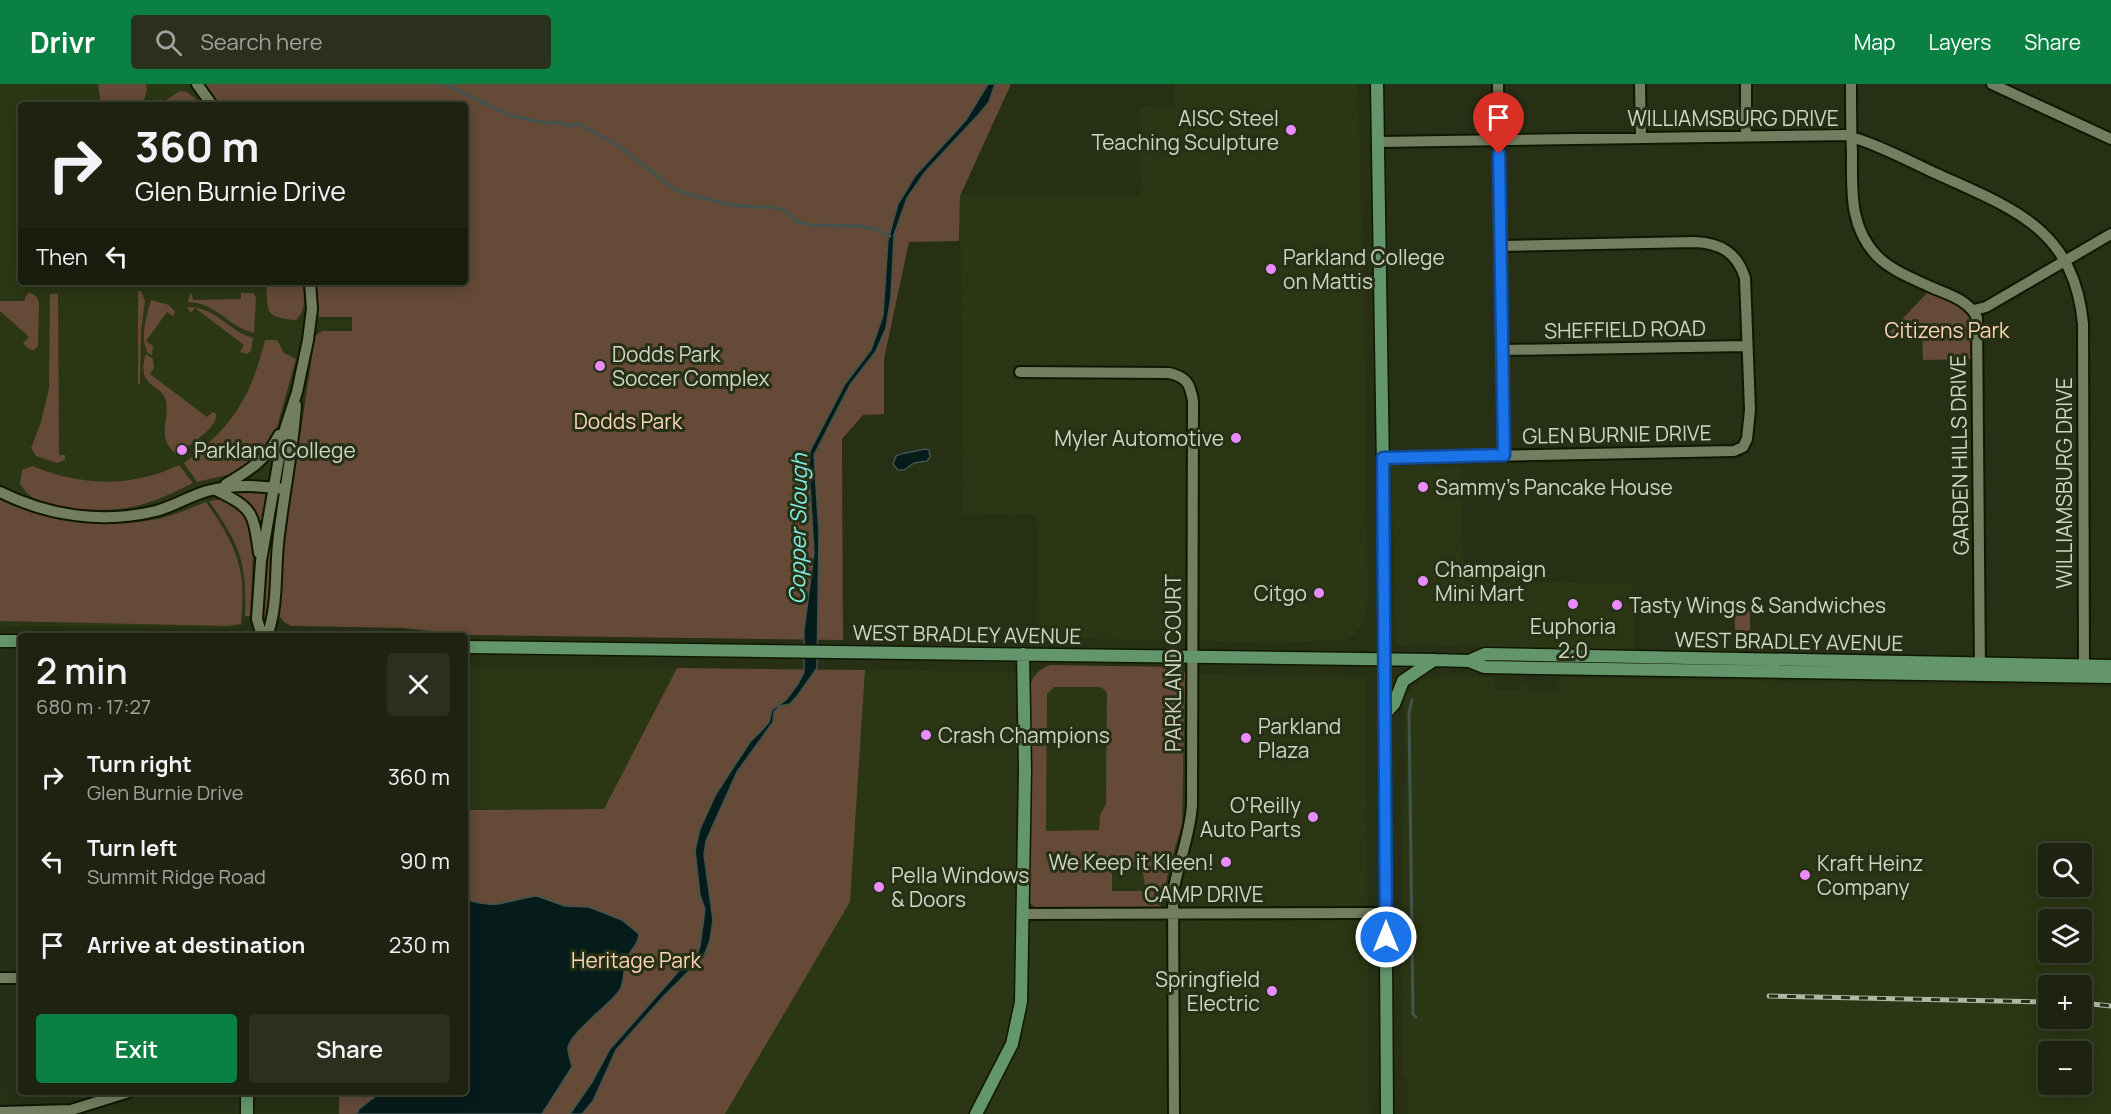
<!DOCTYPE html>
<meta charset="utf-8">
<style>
:root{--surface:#1d2310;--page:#2a2f1e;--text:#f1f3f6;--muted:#a0a49f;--line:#3b4030;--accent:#0b8043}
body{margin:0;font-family:Manrope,sans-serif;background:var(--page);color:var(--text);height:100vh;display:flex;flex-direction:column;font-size:22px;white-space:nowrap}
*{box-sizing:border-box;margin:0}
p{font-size:20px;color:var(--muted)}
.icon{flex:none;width:33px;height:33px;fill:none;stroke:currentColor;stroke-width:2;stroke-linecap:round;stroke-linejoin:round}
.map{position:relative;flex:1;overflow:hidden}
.sheet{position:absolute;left:18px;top:549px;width:450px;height:462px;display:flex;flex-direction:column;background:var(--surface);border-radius:6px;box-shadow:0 3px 15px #0003,0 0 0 2px var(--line)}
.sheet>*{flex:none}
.hud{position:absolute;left:18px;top:18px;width:450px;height:183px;border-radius:6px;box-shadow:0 3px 15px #0003,0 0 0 2px var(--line);background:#1d2310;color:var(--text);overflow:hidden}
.tools{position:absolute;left:2038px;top:759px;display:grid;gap:12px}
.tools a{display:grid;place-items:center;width:54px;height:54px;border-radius:6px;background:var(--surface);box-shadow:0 3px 15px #0003,0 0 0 2px var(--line);font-size:30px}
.pin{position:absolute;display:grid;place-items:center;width:51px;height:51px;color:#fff;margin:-62px -26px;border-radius:50% 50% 50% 0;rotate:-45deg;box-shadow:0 0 6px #0007}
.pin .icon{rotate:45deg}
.me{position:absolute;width:66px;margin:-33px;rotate:0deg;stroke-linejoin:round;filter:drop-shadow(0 0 4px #0008)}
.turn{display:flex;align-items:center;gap:21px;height:126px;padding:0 18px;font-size:27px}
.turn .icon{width:78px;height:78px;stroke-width:2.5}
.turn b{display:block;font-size:42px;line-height:51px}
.then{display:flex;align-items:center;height:57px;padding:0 18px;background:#0003;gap:12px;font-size:22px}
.round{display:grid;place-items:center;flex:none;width:63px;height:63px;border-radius:6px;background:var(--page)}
.overview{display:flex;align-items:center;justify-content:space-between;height:102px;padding:0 18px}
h1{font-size:36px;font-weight:600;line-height:45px}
.action{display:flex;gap:12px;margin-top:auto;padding:12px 18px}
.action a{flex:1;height:69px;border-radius:6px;background:var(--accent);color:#fff;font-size:24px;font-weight:600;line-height:69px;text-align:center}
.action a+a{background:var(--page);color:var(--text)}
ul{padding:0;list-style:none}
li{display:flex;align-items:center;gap:18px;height:84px;padding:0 18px}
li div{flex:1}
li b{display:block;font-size:22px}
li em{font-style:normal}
header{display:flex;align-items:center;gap:36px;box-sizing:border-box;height:84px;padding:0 30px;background:var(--accent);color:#fff}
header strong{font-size:28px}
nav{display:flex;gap:33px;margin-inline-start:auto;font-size:21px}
.search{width:420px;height:54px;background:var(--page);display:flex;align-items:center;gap:15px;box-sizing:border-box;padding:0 21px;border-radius:6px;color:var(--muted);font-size:22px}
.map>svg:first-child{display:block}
.built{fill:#2b3614;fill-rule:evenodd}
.green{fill:#644a37;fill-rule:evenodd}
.water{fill:#061c1a;stroke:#42544d;stroke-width:1.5}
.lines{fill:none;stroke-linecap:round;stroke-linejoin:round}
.stream{stroke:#42544d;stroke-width:3}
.street-casing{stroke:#101701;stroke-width:14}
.secondary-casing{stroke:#101701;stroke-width:15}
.street{stroke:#737d5f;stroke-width:10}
.secondary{stroke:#64966b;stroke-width:12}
.rail-casing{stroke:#b0b7a5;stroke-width:5}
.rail{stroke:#272f15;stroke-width:3;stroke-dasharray:9;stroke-linecap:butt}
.route-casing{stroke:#114b97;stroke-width:15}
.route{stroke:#1a73e8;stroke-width:10}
.poi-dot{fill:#e98dfe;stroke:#272f15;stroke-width:2}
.labels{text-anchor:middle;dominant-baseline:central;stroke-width:6;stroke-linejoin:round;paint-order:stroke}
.poi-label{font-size:21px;fill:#cfd5c5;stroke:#272f15;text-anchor:start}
.street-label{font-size:21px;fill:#cfd5c5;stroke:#272f15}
.park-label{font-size:21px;fill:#fed5b7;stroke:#272f15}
.water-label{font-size:22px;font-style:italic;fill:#7eebe3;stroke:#272f15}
</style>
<header>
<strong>Drivr</strong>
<div class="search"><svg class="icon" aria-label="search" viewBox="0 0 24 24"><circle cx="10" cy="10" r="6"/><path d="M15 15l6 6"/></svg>Search here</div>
<nav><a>Map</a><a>Layers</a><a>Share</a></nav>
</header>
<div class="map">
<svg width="2111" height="1030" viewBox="0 0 2111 1030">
<rect width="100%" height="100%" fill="#272f15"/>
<path class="built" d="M0,0H363V21H21V198H362L365,539L244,535L243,542L237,545L0,542Z
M1174,0H1357V19L1359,20L1361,127L1363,132L1368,515L1366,532L1361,542L1355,550L1345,556L1279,558L1039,554L1037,431L963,430L960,112H1141L1139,23L1173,22Z
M1391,382H1461L1464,497L1632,500L1635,566L1396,561Z
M465,583L677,584L604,725L465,726Z
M865,586L1366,593L1369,1030H725L850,818Z
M1439,592L1495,593V607H1521V600H1528L1529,607L1559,608V593L2111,603V1030H1408V995L1403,994L1402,743L1405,694L1404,615L1417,597ZM2049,770H2082V802H2049ZM2049,836H2082V868H2049ZM2049,902H2082V934H2049ZM2049,968H2082V1000H2049Z"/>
<path class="green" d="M98,0H146L147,7L142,21H101Z
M204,0H1011L960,112L959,157L909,158L884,275V330L863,331L842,355L843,556L465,551L402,544L291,542L284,538L279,531L282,472L315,252L322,247H352V233H319L316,229L314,198H465V21H219Z
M180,7L187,8L203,21H158Z
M266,198H302C304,212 307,226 296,236C262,233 269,228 266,198Z
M138,207H141L145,217L141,247L140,300H138Z
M1928,208C1941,213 1967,221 1972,236C1975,246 1972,264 1972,275L1923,276L1922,251H1887Z
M29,209C36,210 37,213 39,219L38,262L34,266L29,265L23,259L29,253L0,227V217H25V213Z
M241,209H253L256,213L254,249C227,242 217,219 188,218L190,210H192L193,216L241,215Z
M50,210H58L59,371H65V376L57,379L36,372L31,364L41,338L49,304Z
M151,216L169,221L175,228L173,232L167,228L146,257L153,262L152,271L148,269C139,254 147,232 151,216Z
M187,223C217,223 226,246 253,254L251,267L247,270L240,268L244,261L195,224L191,229Z
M265,256H277L284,269L296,275L275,350L268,366L239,388L197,398L184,379C232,344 251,313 265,256Z
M146,270L153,275L154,284L150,290L207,333L213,328L216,330C218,345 187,362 176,370C173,367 169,363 167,359C161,348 169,330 166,317C162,299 135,304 146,270Z
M179,381L193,399C175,408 152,419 132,423C105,428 52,428 29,411C25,408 23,403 20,400L22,386L32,382C81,402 131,404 179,381Z
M250,406L264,408L266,412L264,436L259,437C250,423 244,415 228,409L229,407Z
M0,414C48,437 110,446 162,434C177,430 191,424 206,418C223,442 239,467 242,498C243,512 242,526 241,540L227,542L0,537Z
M216,416H226L243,425L254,450L250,532H245C247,478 240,461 209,417Z
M277,416L269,533H264L270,448Z
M1734,526H1750V559H1736Z
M1051,581L1176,583L1185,589L1182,740L1169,784L1161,822L1155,824L1047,825L1036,824L1029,818L1031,599C1034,590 1042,583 1051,581ZM1054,603H1100L1105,606L1107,610L1106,720L1100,731L1099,746L1046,747L1047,610ZM1112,783H1142L1146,807H1112Z
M677,584L865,586L850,818L725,1030H339V1008H465V726L604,725Z"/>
<path class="water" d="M988,0H995L989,18L980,29L925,88L907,114L894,151L891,212L886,244L876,267L850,301L814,371L819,449L817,584L798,611L790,620L780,622L774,628L773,638L737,688L706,757L704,771L713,836L710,856L704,872L662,914L616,966L593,1017L582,1030H570L592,998L610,965L693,871L698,868L700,862L705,825L700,811L695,766L700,745L716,710L750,658L763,645L769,638L772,626L786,616L798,600L804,588V547L814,469L809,386L810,367L845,300L871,266L877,249L883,231L888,156L898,120L915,92L966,36Z
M924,365L929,366L930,373L927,377L914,379L904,386H898L893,380L896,372C904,368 915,368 924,365Z
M537,812L565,822L589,823L622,836L639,850C638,862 632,863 627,874C623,883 625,896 620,906C611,920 567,951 568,965C568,970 571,977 572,983L542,1030H357L359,1025L381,1008H465V815C478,819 490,822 503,819C515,817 525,813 537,812Z"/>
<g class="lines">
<path class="stream" d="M445,0L511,32L546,39L558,38L570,42L579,40L619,62L675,106L729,121L775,124L786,127L796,137L808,141L860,142L875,145L890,152
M1412,616L1409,629L1413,930L1416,933"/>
<g class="street-casing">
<path id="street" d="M197,0L212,21
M1498,0L1504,371
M1640,0L1641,54
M1746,0V52
M1851,0C1851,23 1851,46 1852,69C1852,106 1849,143 1877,172C1892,187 1914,195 1933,204C1948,210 1970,217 1977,234L1980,586
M1992,0L2111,55
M1378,58L1845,51C1877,60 1907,76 1937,90C2014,125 2074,145 2083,240L2084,589
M1974,226L1986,223L2111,150
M1503,266L1747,262
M1020,288L1169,289C1187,293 1190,300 1193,317L1192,721C1190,752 1178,779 1173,809L1174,1030
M1383,374L1734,367L1743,363L1747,355L1750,326L1745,194C1737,169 1721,159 1695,158L1501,162
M226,400C249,387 267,375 279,351
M216,406C254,425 253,428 259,469
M0,408C48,432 103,440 156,427C174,422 190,412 207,407C233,400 258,401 284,405
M262,552L257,535L261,477L283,351L297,308L308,256L312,225L310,198
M267,552C278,522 275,491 278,460C283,413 293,367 296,321
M1022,830L1386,829
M0,894H21
M0,1028L71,1026L129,1008"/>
</g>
<g class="secondary-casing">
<path id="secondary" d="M1377,0L1383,384L1387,1030
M0,557H21
M465,563L1434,576L1469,577L1484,583L2111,593
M1469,577L1485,570L2111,582
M1384,631L1394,620L1403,597L1434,576
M247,1008V1030
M976,1030L1012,960L1021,918L1025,686L1023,570"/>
</g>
<use href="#street" class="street"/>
<use href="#secondary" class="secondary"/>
<g class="rail-casing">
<path id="rail" d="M1769,912L2049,918
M2082,919L2111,922"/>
</g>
<use href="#rail" class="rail"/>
</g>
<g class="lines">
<g class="route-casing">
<path id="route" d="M1386,853L1383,374L1504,371L1499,70"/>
</g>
<use href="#route" class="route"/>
</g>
<g class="poi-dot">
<circle cx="1291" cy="46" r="6"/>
<circle cx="1271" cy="185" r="6"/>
<circle cx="600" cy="282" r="6"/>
<circle cx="1236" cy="354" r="6"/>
<circle cx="182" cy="366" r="6"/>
<circle cx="1423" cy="403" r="6"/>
<circle cx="1423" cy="497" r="6"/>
<circle cx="1319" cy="509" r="6"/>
<circle cx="1573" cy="520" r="6"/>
<circle cx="1617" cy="521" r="6"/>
<circle cx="926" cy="651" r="6"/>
<circle cx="1246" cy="654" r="6"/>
<circle cx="1313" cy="733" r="6"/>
<circle cx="1226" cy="778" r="6"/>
<circle cx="1805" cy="791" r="6"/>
<circle cx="879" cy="803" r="6"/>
<circle cx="1272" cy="907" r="6"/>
</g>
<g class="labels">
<g class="poi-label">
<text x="1279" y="34" text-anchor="end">AISC Steel<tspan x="1279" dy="24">Teaching Sculpture</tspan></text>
<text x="1283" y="173">Parkland College<tspan x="1283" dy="24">on Mattis</tspan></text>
<text x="612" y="270">Dodds Park<tspan x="612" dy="24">Soccer Complex</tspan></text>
<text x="1224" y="354" text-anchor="end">Myler Automotive</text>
<text x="194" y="366">Parkland College</text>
<text x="1435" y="403">Sammy's Pancake House</text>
<text x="1435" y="485">Champaign<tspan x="1435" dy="24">Mini Mart</tspan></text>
<text x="1307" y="509" text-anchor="end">Citgo</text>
<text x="1629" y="521">Tasty Wings &amp; Sandwiches</text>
<text x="1573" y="542" text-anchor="middle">Euphoria<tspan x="1573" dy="24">2.0</tspan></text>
<text x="1258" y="642">Parkland<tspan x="1258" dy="24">Plaza</tspan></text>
<text x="938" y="651">Crash Champions</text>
<text x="1301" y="721" text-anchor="end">O'Reilly<tspan x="1301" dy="24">Auto Parts</tspan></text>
<text x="1214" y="778" text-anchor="end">We Keep it Kleen!</text>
<text x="1817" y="779">Kraft Heinz<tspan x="1817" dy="24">Company</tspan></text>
<text x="891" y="791">Pella Windows<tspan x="891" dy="24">&amp; Doors</tspan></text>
<text x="1260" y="895" text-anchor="end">Springfield<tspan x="1260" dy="24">Electric</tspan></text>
</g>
<g class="street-label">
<text x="1733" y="34">WILLIAMSBURG DRIVE</text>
<text transform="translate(1625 245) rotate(-1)">SHEFFIELD ROAD</text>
<text transform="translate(1617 350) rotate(-1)">GLEN BURNIE DRIVE</text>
<text transform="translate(1959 371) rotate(-91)">GARDEN HILLS DRIVE</text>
<text transform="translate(2064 399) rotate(-90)">WILLIAMSBURG DRIVE</text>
<text transform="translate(967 550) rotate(1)">WEST BRADLEY AVENUE</text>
<text transform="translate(1789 557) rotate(1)">WEST BRADLEY AVENUE</text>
<text transform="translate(1173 579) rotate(-90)">PARKLAND COURT</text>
<text x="1204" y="810">CAMP DRIVE</text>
</g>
<g class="park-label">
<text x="1947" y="246">Citizens Park</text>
<text x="628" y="337">Dodds Park</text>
<text x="636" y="876">Heritage Park</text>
</g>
<g class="water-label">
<text transform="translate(798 445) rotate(-89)">Copper Slough</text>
</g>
</g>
</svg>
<div class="tools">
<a><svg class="icon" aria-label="search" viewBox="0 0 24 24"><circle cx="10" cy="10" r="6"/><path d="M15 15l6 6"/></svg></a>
<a><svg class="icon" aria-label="layers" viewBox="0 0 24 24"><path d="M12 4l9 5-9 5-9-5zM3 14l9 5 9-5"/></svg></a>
<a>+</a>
<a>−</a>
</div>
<div class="pin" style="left:1499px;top:70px;background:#d93025"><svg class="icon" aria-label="arrive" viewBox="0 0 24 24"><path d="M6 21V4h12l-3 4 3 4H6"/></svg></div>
<svg class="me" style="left:1386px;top:853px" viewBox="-20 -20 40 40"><circle r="17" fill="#1a73e8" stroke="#fff" stroke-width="3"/><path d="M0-11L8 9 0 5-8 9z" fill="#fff"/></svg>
<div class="hud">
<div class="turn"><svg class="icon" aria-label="right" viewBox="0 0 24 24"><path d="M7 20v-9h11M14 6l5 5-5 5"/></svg><div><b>360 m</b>Glen Burnie Drive</div></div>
<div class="then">Then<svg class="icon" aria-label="left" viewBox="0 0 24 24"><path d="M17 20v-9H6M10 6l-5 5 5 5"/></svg></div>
</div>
<section class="sheet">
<div class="overview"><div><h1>2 min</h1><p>680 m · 17:27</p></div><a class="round"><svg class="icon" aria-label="close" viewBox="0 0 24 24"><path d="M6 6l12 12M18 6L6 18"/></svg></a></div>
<ul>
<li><svg class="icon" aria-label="right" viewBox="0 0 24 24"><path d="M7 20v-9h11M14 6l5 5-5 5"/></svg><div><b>Turn right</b><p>Glen Burnie Drive</p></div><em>360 m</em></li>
<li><svg class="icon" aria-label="left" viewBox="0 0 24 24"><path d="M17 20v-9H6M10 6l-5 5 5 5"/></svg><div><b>Turn left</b><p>Summit Ridge Road</p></div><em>90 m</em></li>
<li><svg class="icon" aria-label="arrive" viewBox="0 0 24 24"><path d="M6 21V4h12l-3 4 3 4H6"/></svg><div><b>Arrive at destination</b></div><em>230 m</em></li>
</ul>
<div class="action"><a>Exit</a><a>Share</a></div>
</section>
</div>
